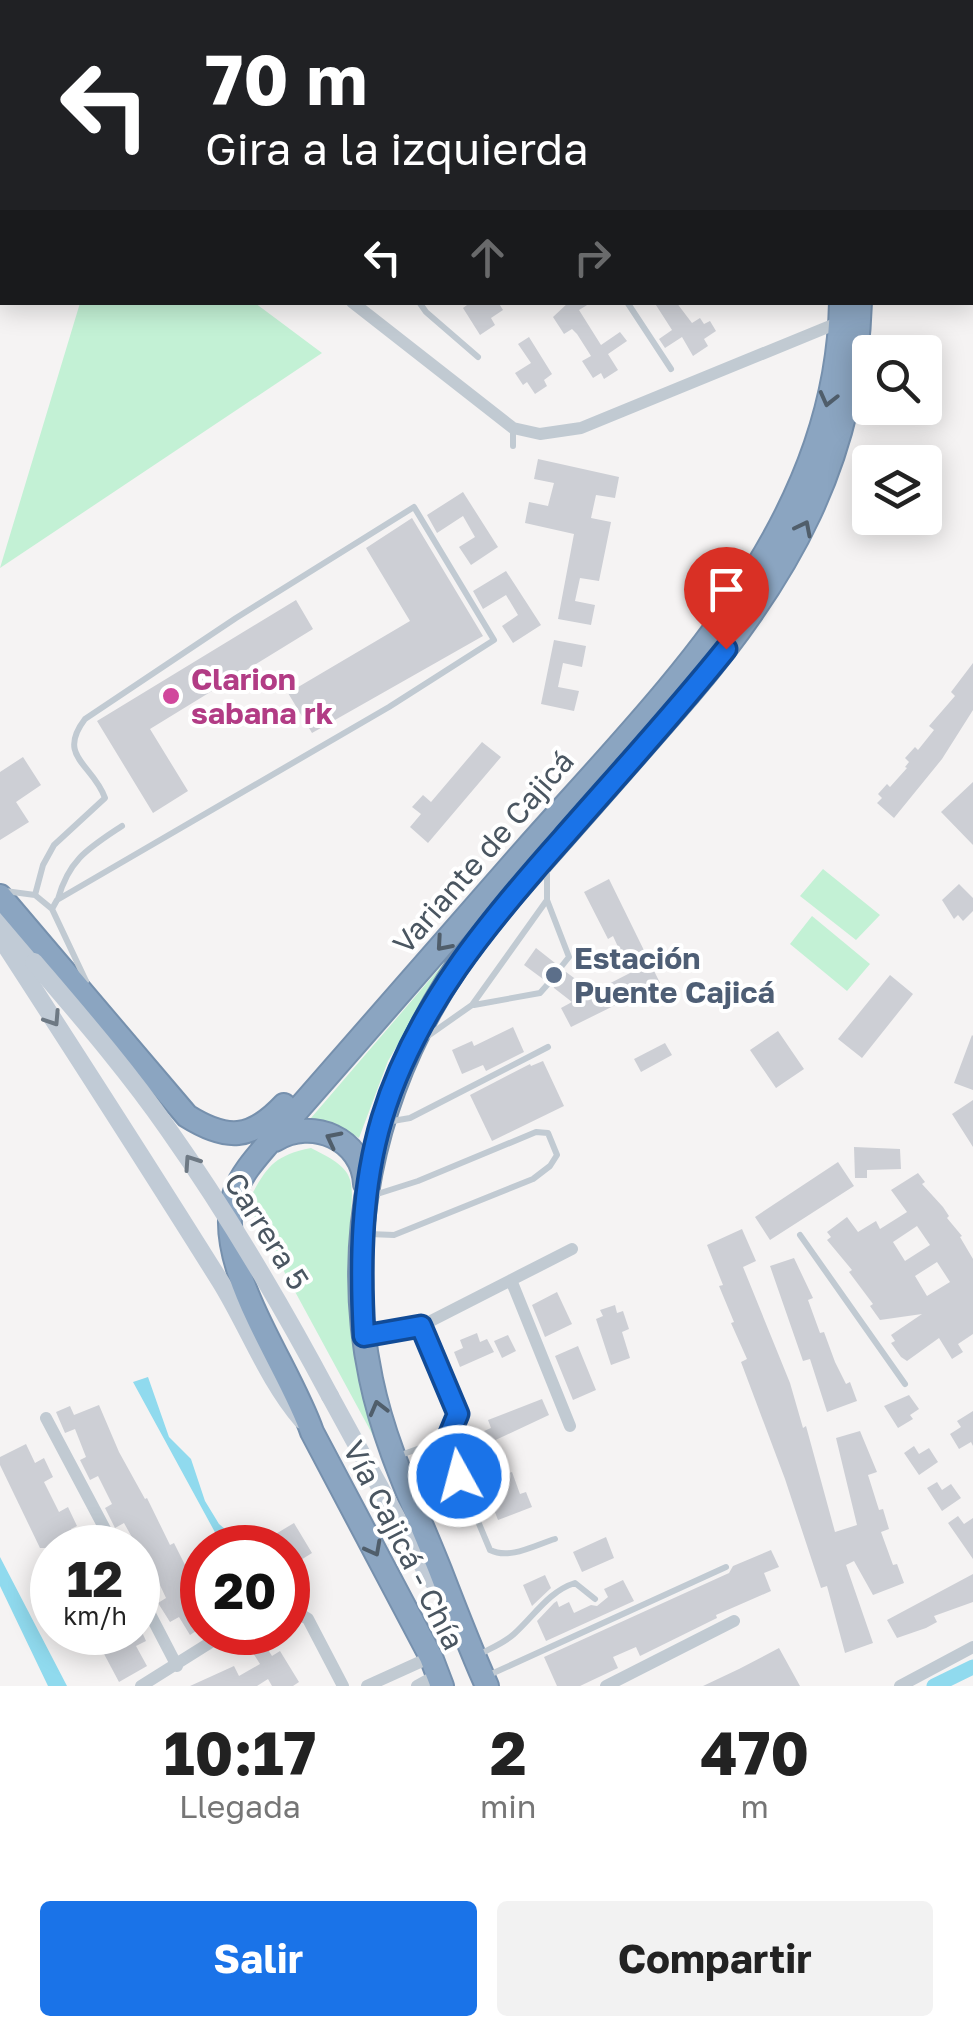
<!DOCTYPE html>
<html lang="es">
<meta charset="utf-8">
<style>
:root{--surface:#fff;--page:#f2f2f2;--text:#222;--muted:#767676;--accent:#1a73e8}
body{margin:0;font-family:"Golos Text",sans-serif;background:var(--page);color:var(--text);height:100vh;display:flex;flex-direction:column;font-size:38px;white-space:nowrap}
*{box-sizing:border-box;margin:0}
p{font-size:32px;color:var(--muted)}
.icon{flex:none;width:55px;height:55px;fill:none;stroke:currentColor;stroke-width:2;stroke-linecap:round;stroke-linejoin:round}
.map{position:relative;height:1686px;overflow:hidden}
.details{display:flex;flex-direction:column;background:var(--surface);flex:1}
.details>*{flex:none}
.top-card{position:absolute;left:0px;top:0px;width:975px;height:305px;box-shadow:0 5px 25px #0003;background:#202124;color:#fff;overflow:hidden}
.controls{position:absolute;left:852px;top:335px;display:grid;gap:20px}
.controls a{display:grid;place-items:center;width:90px;height:90px;border-radius:10px;background:var(--surface);box-shadow:0 5px 25px #0003;font-size:50px}
.speed{position:absolute;left:30px;top:1525px;display:flex;gap:20px;font-size:50px;font-weight:700;text-align:center}
.speed>*{display:grid;place-content:center;width:130px;height:130px;border-radius:50%;background:var(--surface);box-shadow:0 5px 25px #0003;line-height:1}
.speed small{font-size:25px;font-weight:400}
.speed .limit{border:15px solid #d22;background:#fff;color:#111}
.pin{position:absolute;display:grid;place-items:center;width:85px;height:85px;color:#fff;margin:-102px -42px;border-radius:50% 50% 50% 0;rotate:-45deg;box-shadow:0 0 10px #0007}
.pin .icon{rotate:45deg}
.me{position:absolute;width:110px;margin:-55px;rotate:353deg;stroke-linejoin:round;filter:drop-shadow(0 0 8px #0008)}
.turn{display:flex;align-items:center;gap:35px;height:210px;padding:0 40px;font-size:45px}
.turn .icon{width:130px;height:130px;stroke-width:2.5}
.turn b{display:block;font-size:70px;line-height:85px}
.lanes{display:flex;align-items:center;height:95px;padding:0 40px;background:#0003;justify-content:center;gap:50px;direction:ltr}
.lanes .off{opacity:.35}
.eta{display:flex;justify-content:space-evenly;align-items:center;height:170px;text-align:center}
.eta b{font-size:60px;font-weight:700;line-height:70px}
.button{display:flex;gap:20px;margin-top:auto;padding:20px 40px}
.button a{flex:1;height:115px;border-radius:10px;background:var(--accent);color:#fff;font-size:40px;font-weight:700;line-height:115px;text-align:center}
.button a+a{background:var(--page);color:var(--text)}
.map>svg:first-child{display:block}
.green{fill:#c3f1d5}
.water{fill:#90daee}
.lines{fill:none;stroke-linecap:round;stroke-linejoin:round}
.canal{stroke:#90daee;stroke-width:15}
.building{fill:#cdcfd5;fill-rule:evenodd}
.highway-casing{stroke:#7690ad;stroke-width:26}
.lane{stroke:#c1cad2;stroke-width:6}
.street{stroke:#c1cad2;stroke-width:12}
.secondary{stroke:#c1cbd6;stroke-width:18}
.highway{stroke:#8ba5c1;stroke-width:22}
.rail{stroke:#b5b8bd;stroke-width:5}
.secondary-bridge{stroke:#c1cbd6;stroke-width:18}
.oneway{stroke:#505e6b}
.oneway2{stroke:#6e7984}
.route-casing{stroke:#114b97;stroke-width:25}
.route{stroke:#1a73e8;stroke-width:18}
.hotel-dot{fill:#d1479c;stroke:#fff;stroke-width:4}
.service-dot{fill:#5c6f8a;stroke:#fff;stroke-width:4}
.labels{text-anchor:middle;dominant-baseline:central;stroke-width:8;stroke-linejoin:round;paint-order:stroke}
.hotel-label{font-size:30px;font-weight:bold;fill:#b23c85;stroke:#fff;text-anchor:start}
.street-label{font-size:30px;fill:#4a5661;stroke:#fff}
.service-label{font-size:30px;font-weight:bold;fill:#4e5e75;stroke:#fff;text-anchor:start}
</style>
<div class="map">
<svg width="973" height="1686" viewBox="0 0 973 1686">
<rect width="100%" height="100%" fill="#f5f3f3"/>
<path class="green" d="M80,303H255L322,353L0,568Z
M823,869L880,915L856,940L800,896Z
M812,916L870,964L847,991L790,944Z
M450,956L388,1061L359,1138L334,1124L311,1118Z
M311,1148C353,1169 355,1175 350,1220L376,1441L247,1203C266,1169 271,1156 311,1148Z"/>
<path class="water" d="M148,1377L169,1437L191,1459L205,1501L219,1524L246,1547H223L133,1382Z
M0,1557L67,1686H48L0,1586Z"/>
<g class="lines">
<path class="canal" d="M934,1686L973,1667"/>
</g>
<path class="building" d="M471,302H498L503,310L491,318L495,325L480,335L463,308Z
M569,302H592L579,310L601,345L620,332L627,341L608,354L618,370L604,379L601,373L593,378L582,361L591,356L577,334L572,329L564,334L553,317Z
M654,302H676L692,323L700,318L704,324L710,321L716,331L704,339L708,346L693,356L682,337L665,348L659,339L672,330Z
M529,337L552,374L544,380L547,386L535,394L527,382L523,385L515,373L531,363L518,344Z
M538,459L619,477L615,498L596,495L591,518L611,522L599,581L580,578L575,601L595,605L591,625L558,619L574,534L525,523L529,502L548,506L554,483L534,479Z
M463,492L498,547L471,565L459,547L475,537L463,516L437,533L427,515Z
M412,518L483,636L312,733L288,693L410,621L366,548Z
M506,571L541,625L513,643L502,626L518,615L506,595L483,609L473,591Z
M296,600L313,629L150,729L188,791L153,813L97,721Z
M554,640L586,646L582,667L563,663L558,687L579,691L574,711L541,704Z
M973,663V710L942,759L894,818L877,803L882,798L878,794L887,784L890,787L907,768L905,767L909,762L905,758L915,747L918,750L934,730L929,726L955,696L951,692Z
M482,742L501,757L428,843L410,827L421,814L412,807L423,795L431,802Z
M23,757L41,785L16,802L29,822L0,840V772Z
M973,782V845L941,812Z
M609,879L660,983L571,1027L561,1008L572,1002L554,988L552,978L543,979L524,965L536,948L555,963L558,973L566,972L593,992L630,973L613,936L608,939L584,892Z
M959,884L973,898V911L963,921L958,915L954,919L942,900Z
M890,975L913,994L862,1058L838,1039Z
M513,1027L524,1052L486,1071L483,1065L462,1074L452,1050L472,1041L474,1046Z
M778,1031L804,1069L776,1088L750,1050Z
M972,1035L973,1036V1090L954,1083Z
M665,1043L672,1055L641,1072L634,1059Z
M543,1061L564,1106L492,1141L470,1095L530,1064L531,1066Z
M973,1100V1147L952,1114Z
M854,1147L900,1149L901,1169L867,1170V1178H855Z
M838,1162L854,1186L770,1240L755,1217Z
M918,1173L925,1182L922,1184L943,1207L949,1216L947,1218L962,1236L960,1237L973,1259V1334L958,1344L963,1352L952,1359L939,1338L907,1361L901,1357L891,1343L895,1341L891,1335L922,1314L880,1320L870,1306L873,1304L849,1272L852,1270L827,1240L831,1237L827,1232L847,1217L858,1232L876,1221L880,1229L907,1212L891,1190ZM917,1226L930,1245L905,1261L893,1242ZM937,1262L950,1282L927,1296L915,1276Z
M742,1229L756,1261L743,1267L790,1383L803,1428L806,1426L835,1532L857,1525L836,1438L860,1431L877,1472L868,1475L879,1510L883,1509L889,1529L881,1532L893,1565L897,1564L904,1583L873,1595L854,1561L846,1565L873,1643L845,1653L827,1586L821,1588L785,1479L741,1362L747,1359L731,1323L734,1322L719,1286L723,1285L707,1245Z
M794,1258L813,1298L808,1300L820,1333L824,1332L835,1362L846,1384L850,1382L857,1401L827,1412L810,1359L803,1361L770,1266Z
M557,1292L572,1324L545,1337L532,1305Z
M615,1305L617,1313L623,1311L629,1329L622,1332L630,1358L611,1365L596,1319L603,1316L600,1310Z
M477,1333L480,1342L487,1339L494,1352L460,1367L454,1352L463,1348L460,1340Z
M508,1335L516,1351L502,1358L494,1341Z
M578,1346L596,1390L573,1400L555,1356Z
M909,1395L919,1409L910,1415L913,1419L898,1428L884,1406Z
M542,1399L549,1415L489,1443L484,1431L491,1428L488,1420Z
M99,1405L119,1452L145,1499L147,1498L170,1545L174,1543L198,1591L202,1588V1627L190,1635L179,1617L170,1622L158,1603L166,1598L152,1568L142,1573L138,1565V1548L124,1523L115,1528L105,1508L112,1504L98,1476L90,1480L80,1460L86,1457L75,1429L65,1433L56,1412L70,1406L74,1415Z
M973,1411V1446L971,1442L959,1449L950,1434L961,1427L957,1421Z
M26,1444L35,1463L44,1458L53,1477L44,1482L59,1512L68,1507L77,1526L71,1529L80,1548H40L0,1465V1457Z
M914,1446L919,1454L929,1448L938,1462L919,1475L904,1453Z
M512,1472L520,1494L526,1492L532,1507L498,1520L491,1502L497,1500L490,1480Z
M937,1482L942,1490L951,1484L961,1498L942,1511L927,1488Z
M958,1516L964,1524L973,1518V1559L948,1523Z
M294,1523L312,1553L288,1568V1548H275L269,1538Z
M606,1537L614,1558L582,1572L573,1552Z
M771,1550L779,1567L764,1573L771,1591L716,1615L717,1618L640,1656L636,1647L613,1657L618,1668L580,1686H557L544,1657L729,1573L733,1566Z
M973,1574V1602L934,1616L937,1622L926,1628L897,1638L887,1620Z
M545,1575L551,1588L532,1606L523,1585Z
M623,1580L634,1601L546,1641L537,1621L554,1603L557,1601L559,1607L569,1602L574,1613L591,1605L597,1606L608,1597L604,1589Z
M123,1632H142L146,1641L136,1646L147,1666L119,1682L103,1652L126,1639Z
M258,1634L272,1656L280,1651L299,1682L293,1686H272L268,1679L257,1686H190L234,1666L239,1676L260,1664L246,1642Z
M779,1648L800,1686H703L739,1669Z"/>
<g class="lines">
<g class="highway-casing">
<path id="highway" d="M758,0L760,2
M781,0L783,2
M0,896L187,1116C227,1141 251,1140 284,1105
M275,1140C312,1117 363,1139 365,1184
M442,1686L431,1657L312,1432C289,1364 209,1261 235,1192C241,1175 254,1160 266,1146C352,1047 439,948 526,849C666,691 837,529 841,302
M487,1686C470,1648 455,1609 440,1570C415,1507 385,1447 371,1379C342,1243 373,1099 447,982C477,934 516,891 554,848C599,797 644,746 688,695C788,578 855,459 860,302"/>
</g>
<path class="lane" d="M419,302L426,312L478,357
M627,302L671,369
M513,429V446
M5,891L35,895L52,909L86,981
M35,895L43,865L54,845L105,798C93,764 56,757 85,719L236,618L414,507L494,640L389,707L57,900L52,909
M58,899C69,859 89,848 122,826
M547,900L569,957L561,967
M474,1005L540,993L548,984
M425,1038L472,1005L547,900V869
M387,1122L410,1118L548,1047
M369,1234L394,1235L533,1179L550,1166L557,1155L548,1133L536,1132L418,1181L371,1196
M800,1235L905,1384
M448,1438L459,1476L490,1550C510,1560 535,1545 555,1539
M398,1456L448,1438L458,1420L456,1407L422,1328
M413,1492L459,1476
M480,1654C491,1648 504,1643 514,1634C534,1616 549,1591 575,1583L595,1599
M489,1675L726,1567"/>
<path class="street" d="M34,0V2
M905,0V2
M0,118L2,119
M972,255H973
M352,302L513,428L540,434L581,428L840,322
M511,1280L570,1426
M365,1336L421,1326L572,1249
M46,1418L115,1548
M138,1591L177,1666
M288,1607L308,1619L343,1686
M141,1686L227,1632
M367,1686L431,1657
M417,1686L437,1675
M606,1686L734,1621
M900,1686L973,1647"/>
<path class="secondary" d="M0,919L34,962
M0,937C74,1051 148,1166 220,1281C248,1326 267,1379 302,1420
M330,1396L429,1577L448,1597"/>
<use href="#highway" class="highway"/>
<path class="rail" d="M701,0L703,2
M972,274H973"/>
<path class="secondary-bridge" d="M34,962C80,1016 127,1070 168,1129C228,1214 281,1304 330,1396"/>
</g>
<defs><path id="oneway-chevron" d="M-2-3.5L2.5 0L-2 3.5" fill="none" stroke-width="1.6" stroke-linecap="round" stroke-linejoin="round" transform="scale(2.5)"/></defs>
<g class="oneway">
<use href="#oneway-chevron" transform="translate(828 399) rotate(104)"/>
<use href="#oneway-chevron" transform="translate(804 528) rotate(-63)"/>
<use href="#oneway-chevron" transform="translate(443 944) rotate(131)"/>
<use href="#oneway-chevron" transform="translate(333 1139) rotate(-153)"/>
<use href="#oneway-chevron" transform="translate(378 1408) rotate(-105)"/>
<use href="#oneway-chevron" transform="translate(374 1549) rotate(62)"/>
</g>
<g class="oneway2">
<use href="#oneway-chevron" transform="translate(53 1019) rotate(57)"/>
<use href="#oneway-chevron" transform="translate(191 1162) rotate(-124)"/>
</g>
<g class="lines">
<g class="route-casing">
<path id="route" d="M459,1476L448,1438L458,1414L421,1326L364,1336C360,1263 361,1188 382,1118C415,1009 488,922 562,839C617,776 674,714 726,649"/>
</g>
<use href="#route" class="route"/>
</g>
<circle class="hotel-dot" cx="171" cy="696" r="10"/>
<circle class="service-dot" cx="554" cy="975" r="10"/>
<g class="labels">
<g class="hotel-label">
<text x="191" y="679">Clarion<tspan x="191" dy="34">sabana rk</tspan></text>
</g>
<g class="street-label">
<text transform="translate(483 852) rotate(-49)">Variante de Cajicá</text>
<text transform="translate(267 1231) rotate(58)">Carrera 5</text>
<text transform="translate(404 1545) rotate(63)">Vía Cajicá - Chía</text>
</g>
<g class="service-label">
<text x="574" y="958">Estación<tspan x="574" dy="34">Puente Cajicá</tspan></text>
</g>
</g>
</svg>
<div class="controls">
<a><svg class="icon" aria-label="search" viewBox="0 0 24 24"><circle cx="10" cy="10" r="6"/><path d="M15 15l6 6"/></svg></a>
<a><svg class="icon" aria-label="layers" viewBox="0 0 24 24"><path d="M12 4l9 5-9 5-9-5zM3 14l9 5 9-5"/></svg></a>
</div>
<div class="speed"><div>12<small>km/h</small></div><div class="limit">20</div></div>
<div class="pin" style="left:726px;top:649px;background:#d93025"><svg class="icon" aria-label="arrive" viewBox="0 0 24 24"><path d="M6 21V4h12l-3 4 3 4H6"/></svg></div>
<svg class="me" style="left:459px;top:1476px" viewBox="-20 -20 40 40"><circle r="17" fill="#1a73e8" stroke="#fff" stroke-width="3"/><path d="M0-11L8 9 0 5-8 9z" fill="#fff"/></svg>
<div class="top-card">
<div class="turn"><svg class="icon" aria-label="left" viewBox="0 0 24 24"><path d="M17 20v-9H6M10 6l-5 5 5 5"/></svg><div><b>70 m</b>Gira a la izquierda</div></div>
<div class="lanes"><svg class="icon" aria-label="left" viewBox="0 0 24 24"><path d="M17 20v-9H6M10 6l-5 5 5 5"/></svg><svg class="icon off" aria-label="ahead" viewBox="0 0 24 24"><path d="M12 20V5M6 11l6-6 6 6"/></svg><svg class="icon off" aria-label="right" viewBox="0 0 24 24"><path d="M7 20v-9h11M14 6l5 5-5 5"/></svg></div>
</div>
</div>
<section class="details">
<div class="eta">
<div><b>10:17</b><p>Llegada</p></div>
<div><b>2</b><p>min</p></div>
<div><b>470</b><p>m</p></div>
</div>
<div class="button"><a>Salir</a><a>Compartir</a></div>
</section>
